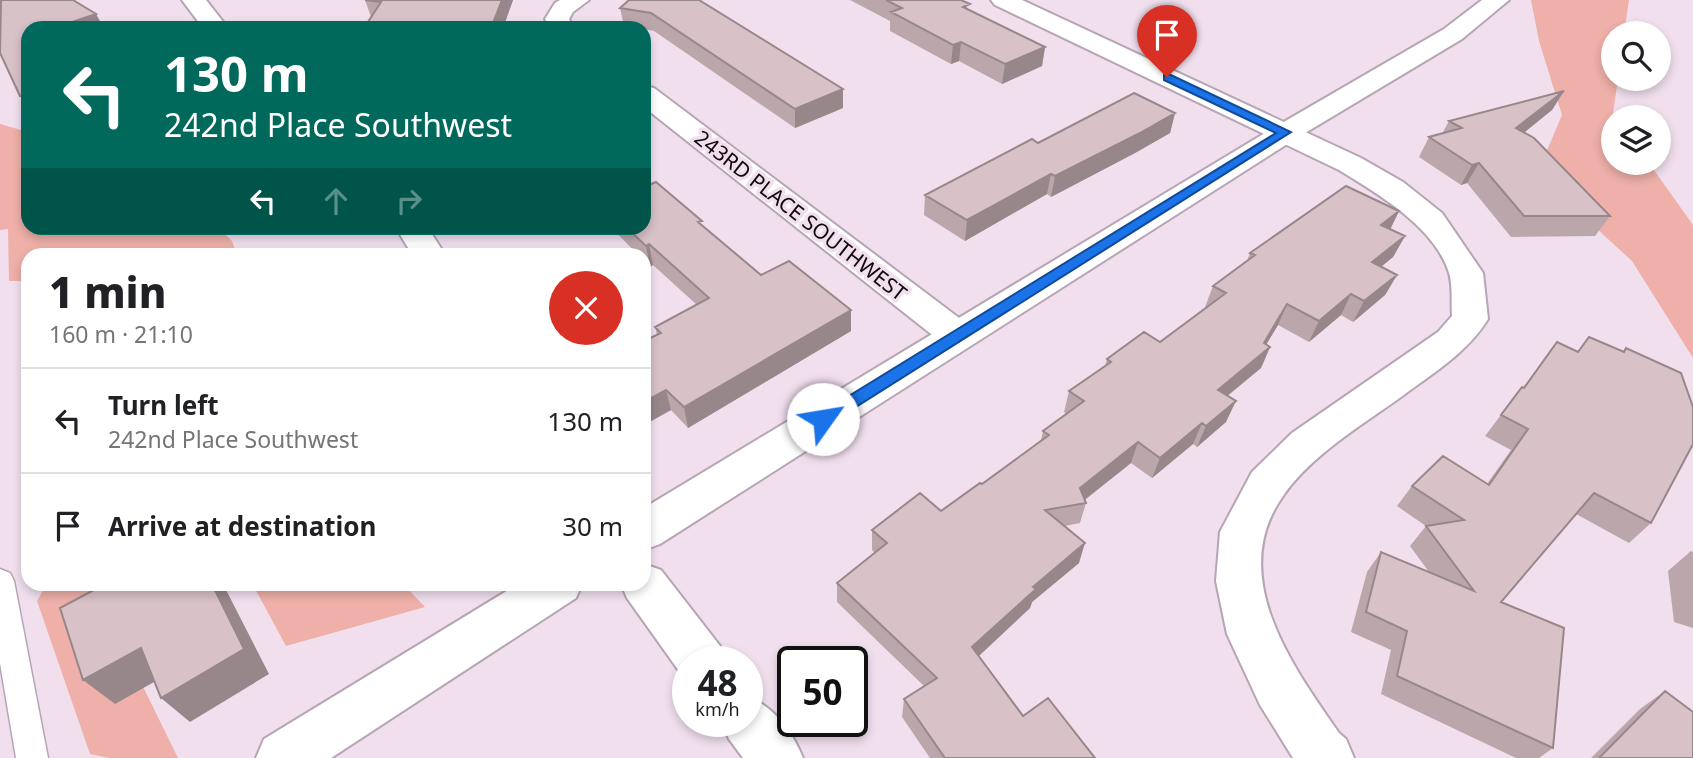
<!DOCTYPE html>
<meta charset="utf-8">
<style>
:root{--surface:#fff;--page:#f2f2f2;--text:#202124;--muted:#757577;--line:#e0e0e0}
body{margin:0;font-family:"Noto Sans",sans-serif;background:var(--page);color:var(--text);height:100vh;display:flex;flex-direction:column;font-size:26px;white-space:nowrap}
*{box-sizing:border-box;margin:0}
p{font-size:23px;color:var(--muted)}
.icon{flex:none;width:38px;height:38px;fill:none;stroke:currentColor;stroke-width:2;stroke-linecap:round;stroke-linejoin:round}
.map{position:relative;flex:1;overflow:hidden}
.sheet{position:absolute;left:21px;top:248px;width:630px;height:343px;display:flex;flex-direction:column;background:var(--surface);border-radius:21px;box-shadow:0 4px 10px #0003}
.sheet>*{flex:none}
.top-card{position:absolute;left:21px;top:21px;width:630px;height:214px;border-radius:21px;box-shadow:0 4px 10px #0003;background:#00695c;color:#fff;overflow:hidden}
.tools{position:absolute;left:1601px;top:21px;display:grid;gap:14px}
.tools a{display:grid;place-items:center;width:70px;height:70px;border-radius:50%;background:var(--surface);box-shadow:0 4px 10px #0003;font-size:35px}
.speed{position:absolute;left:672px;top:646px;display:flex;gap:14px;font-size:35px;font-weight:700;text-align:center}
.speed>*{display:grid;place-content:center;width:91px;height:91px;border-radius:50%;background:var(--surface);box-shadow:0 4px 10px #0003;line-height:1}
.speed small{font-size:18px;font-weight:400}
.speed .limit{border:4px solid #111;border-radius:10px;background:#fff;color:#111}
.pin{position:absolute;display:grid;place-items:center;width:60px;height:60px;color:#fff;margin:-72px -30px;border-radius:50% 50% 50% 0;rotate:-45deg;box-shadow:0 0 7px #0007}
.pin .icon{rotate:45deg}
.me{position:absolute;width:77px;margin:-38px;rotate:58deg;stroke-linejoin:round;filter:drop-shadow(0 0 5px #0008)}
.turn{display:flex;align-items:center;gap:24px;height:147px;padding:0 28px;font-size:32px}
.turn .icon{width:91px;height:91px;stroke-width:2.5}
.turn b{display:block;font-size:49px;line-height:60px}
.lanes{display:flex;align-items:center;height:66px;padding:0 28px;background:#0003;justify-content:center;gap:35px;direction:ltr}
.lanes .off{opacity:.35}
.round{display:grid;place-items:center;flex:none;width:74px;height:74px;border-radius:37px;background:var(--page)}
.head{display:flex;align-items:center;justify-content:space-between;height:119px;padding:0 28px}
h1{font-size:42px;font-weight:800;line-height:52px}
ul{padding:0;list-style:none}
li{display:flex;align-items:center;gap:21px;height:105px;padding:0 28px;border-top:2px solid var(--line)}
li div{flex:1}
li b{display:block;font-size:26px}
li em{font-style:normal}
.map>svg:first-child{display:block}
.green{fill:#eeb0a8}
.lines{fill:none;stroke-linecap:round;stroke-linejoin:round}
.lane-casing{stroke:#b6a5b4;stroke-width:3}
.street-casing{stroke:#b6a5b4;stroke-width:4}
.secondary-casing{stroke:#b6a5b4;stroke-width:4}
.lane{fill:#fff;fill-rule:evenodd}
.street{fill:#fff;fill-rule:evenodd}
.secondary{fill:#fff;fill-rule:evenodd}
.wall{fill:#baa6ab}
.shaded-wall{fill:#97878b}
.building{fill:#d8c1c7;stroke:#97878b;stroke-width:2}
.route{fill:#1a73e8;stroke:#114b97;stroke-width:2}
.labels{text-anchor:middle;dominant-baseline:central;stroke-width:7;stroke-linejoin:round;paint-order:stroke}
.street-label{font-size:21px;fill:#0f0a0e;stroke:#f1dfee}
</style>
<div class="map">
<svg width="1693" height="758" viewBox="0 0 1693 758">
<rect width="100%" height="100%" fill="#f1dfee"/>
<path class="green" d="M1531,0H1629L1624,33H1614V79H1618L1613,113L1616,117H1614V163H1649L1693,225V358L1632,261L1537,174L1562,115L1539,41Z
M0,124L28,132V228H218L232,241L237,255L28,256V281H9L8,229L0,230Z
M46,585H117L98,595L178,758H109L90,754L37,601Z
M253,585H404L425,607L286,646Z"/>
<g class="lines">
<g class="lane-casing">
<path id="lane" d="M0,569L10,573L14,581L48,758H16L0,663Z"/>
</g>
<g class="street-casing">
<path id="street" d="M182,0H206L228,28H203Z
M560,0H589L573,12L569,19L574,28H550L545,19L555,3Z
M991,0H1022L1361,158L1403,182L1442,213L1483,273L1488,319C1467,353 1433,373 1401,397C1362,425 1310,456 1283,496C1226,576 1293,667 1339,733L1346,739L1354,758H1293L1260,705L1227,634L1216,581L1220,532L1252,472L1292,433L1438,332L1452,316C1451,303 1453,286 1449,273C1435,227 1378,194 1339,170L995,5Z
M644,86L654,88L971,327L976,336L971,345L958,349L945,345L644,107Z
M396,228H428L446,256H413Z"/>
</g>
<g class="secondary-casing">
<path id="secondary" d="M1482,0H1509L1462,39L1295,139L660,544L644,550V508L1275,127L1444,29Z
M644,564L661,570L720,646L727,662H688V680L684,678L627,598L621,584H644Z
M518,584H582L576,598L331,758H256L264,739Z
M747,696C774,707 792,731 803,758H743L729,739L721,721H747Z"/>
</g>
<use href="#lane" class="lane"/>
<use href="#street" class="street"/>
<use href="#secondary" class="secondary"/>
</g>
<path class="wall" d="M365,0H513L503,28H364L371,17Z
M629,0L843,108L795,128L654,31L644,29V28L624,26L620,8Z
M850,0H961L969,10L1045,47L1042,66L1002,84L959,61L951,64L890,31V21Z
M1564,91L1552,110L1524,132L1610,216L1595,236L1511,237L1467,183L1461,185L1419,157L1429,137L1442,134L1449,121Z
M1175,113L1170,133L1135,153L1051,197L1047,194L965,241L924,215L925,195L1038,143Z
M1399,211L1390,229L1405,236L1393,257L1381,267L1397,275L1385,295L1353,322L1341,315L1309,342L1278,325L1266,344L1270,347L1261,368L1227,396L1226,422L1197,447L1193,444L1152,478L1131,463L1085,500L1086,503L1080,523L1065,526L1079,563L1032,602L1030,608L979,656L1023,716L1095,758H930L902,717L904,699L924,686L837,602V583L875,553L872,550V530L941,511L982,484L1041,441L1043,431L1067,414L1064,412L1069,391L1105,366L1107,359L1160,342L1206,307H1205L1213,286L1247,261L1250,253Z
M703,227L761,275L851,310V331L688,428L671,410L644,425L657,335L655,327L697,305L653,265L650,267L644,261V256H639L612,228Z
M1589,337L1651,523L1629,543L1576,514L1501,602L1553,748L1539,758H1516L1381,694L1391,650L1351,632L1367,572L1381,552L1429,572L1410,546L1426,526L1397,506L1412,486L1487,484L1511,450L1485,436L1522,387L1523,388L1557,342L1578,351Z
M1691,551L1693,552V628L1674,622L1668,571Z
M1665,691L1693,758H1591L1640,709Z"/>
<path class="shaded-wall" d="M502,0H513L503,28H491Z
M96,14L104,28H69L66,24Z
M961,42L959,61L951,64L953,45Z
M1045,47L1042,66L1002,84L1005,64Z
M843,89V108L795,128V109Z
M1564,91L1552,110L1505,148L1516,128Z
M28,94V107L20,96Z
M1175,113L1170,133L1135,153L1051,197L1055,176Z
M1479,163L1467,183L1461,185L1472,165Z
M1051,174L1047,194L965,241L967,220Z
M1399,211L1389,232L1381,225Z
M1405,236L1393,257L1361,283L1372,262Z
M649,244L653,265L650,267L646,246Z
M1397,275L1385,295L1353,322L1364,301Z
M1351,294L1341,315L1309,342L1319,321Z
M1287,304L1278,325L1260,355L1270,347L1261,368L1209,411L1218,390L1264,343Z
M851,310V331L688,428L684,407Z
M666,390L671,410L644,425V402Z
M1236,401L1226,422L1197,447L1206,426Z
M1202,423L1193,444L1152,478L1160,458Z
M1138,442L1131,463L1079,504L1080,488Z
M1085,543L1079,563L1032,602L1030,608L968,666L972,647L1033,587Z
M212,584H223L269,674L190,722L161,698Z
M141,648L170,673L115,704L83,680Z"/>
<path class="building" d="M1,0H73L96,14L66,24L69,28H28V94L20,96L0,53Z
M365,0H502L491,28H364L381,2Z
M629,0H699L843,89L795,109L651,13L620,8Z
M886,0H961L970,4L963,7L1045,47L1005,64L961,42L953,45L891,12L902,8Z
M1564,91L1516,128L1534,138L1610,216H1524L1479,163L1472,165L1429,137L1462,128L1449,121Z
M1134,93L1175,113L1140,133L1055,176L1051,174L967,220L925,195L1032,139L1038,143Z
M656,182L702,221L698,222L761,275L789,261L851,310L684,407L666,390L644,402V341L661,333L655,327L709,298L649,244L646,246L627,228H644V187Z
M1346,186L1399,211L1381,225L1405,236L1372,262L1397,275L1364,301L1351,294L1319,321L1287,304L1264,343L1270,347L1218,390L1236,401L1206,426L1202,423L1160,458L1138,442L1080,488L1086,503L1045,510L1085,543L1033,587L1036,589L972,647L1023,716L1048,698L1095,758H945L904,699L937,678L837,583L887,543L872,530L920,493L941,511L980,483L982,484L1049,435L1043,431L1084,401L1069,391L1111,362L1107,359L1144,332L1160,342L1226,293L1213,286L1255,255L1250,253Z
M1589,337L1624,352L1626,348L1681,373L1693,407V444L1651,523L1594,493L1501,602L1564,628L1553,748L1397,676L1407,631L1366,612L1381,552L1474,591L1426,526L1464,520L1412,486L1443,456L1489,485L1528,429L1501,415L1522,387L1524,388L1557,342L1578,352Z
M105,584H212L244,649L161,698L141,648L83,680L60,608Z
M1665,691L1693,712V758H1602L1600,757Z"/>
<path class="route" d="M1164,75H1171L1291,132L829,424H818L815,419L818,415L1276,133L1164,80Z"/>
<g class="labels">
<g class="street-label">
<text transform="translate(801 215) rotate(38)">243RD PLACE SOUTHWEST</text>
</g>
</g>
</svg>
<div class="tools">
<a><svg class="icon" aria-label="search" viewBox="0 0 24 24"><circle cx="10" cy="10" r="6"/><path d="M15 15l6 6"/></svg></a>
<a><svg class="icon" aria-label="layers" viewBox="0 0 24 24"><path d="M12 4l9 5-9 5-9-5zM3 14l9 5 9-5"/></svg></a>
</div>
<div class="speed"><div>48<small>km/h</small></div><div class="limit">50</div></div>
<div class="pin" style="left:1167px;top:77px;background:#d93025"><svg class="icon" aria-label="arrive" viewBox="0 0 24 24"><path d="M6 21V4h12l-3 4 3 4H6"/></svg></div>
<svg class="me" style="left:823px;top:419px" viewBox="-20 -20 40 40"><circle r="19" fill="#fff"/><path d="M0-13L10 11 0 6-10 11z" fill="#1a73e8"/></svg>
<div class="top-card">
<div class="turn"><svg class="icon" aria-label="left" viewBox="0 0 24 24"><path d="M17 20v-9H6M10 6l-5 5 5 5"/></svg><div><b>130 m</b>242nd Place Southwest</div></div>
<div class="lanes"><svg class="icon" aria-label="left" viewBox="0 0 24 24"><path d="M17 20v-9H6M10 6l-5 5 5 5"/></svg><svg class="icon off" aria-label="ahead" viewBox="0 0 24 24"><path d="M12 20V5M6 11l6-6 6 6"/></svg><svg class="icon off" aria-label="right" viewBox="0 0 24 24"><path d="M7 20v-9h11M14 6l5 5-5 5"/></svg></div>
</div>
<section class="sheet">
<div class="head"><div><h1>1 min</h1><p>160 m · 21:10</p></div><a class="round" style="background:#d93025;color:#fff"><svg class="icon" aria-label="close" viewBox="0 0 24 24"><path d="M6 6l12 12M18 6L6 18"/></svg></a></div>
<ul>
<li><svg class="icon" aria-label="left" viewBox="0 0 24 24"><path d="M17 20v-9H6M10 6l-5 5 5 5"/></svg><div><b>Turn left</b><p>242nd Place Southwest</p></div><em>130 m</em></li>
<li><svg class="icon" aria-label="arrive" viewBox="0 0 24 24"><path d="M6 21V4h12l-3 4 3 4H6"/></svg><div><b>Arrive at destination</b></div><em>30 m</em></li>
</ul>
</section>
</div>
